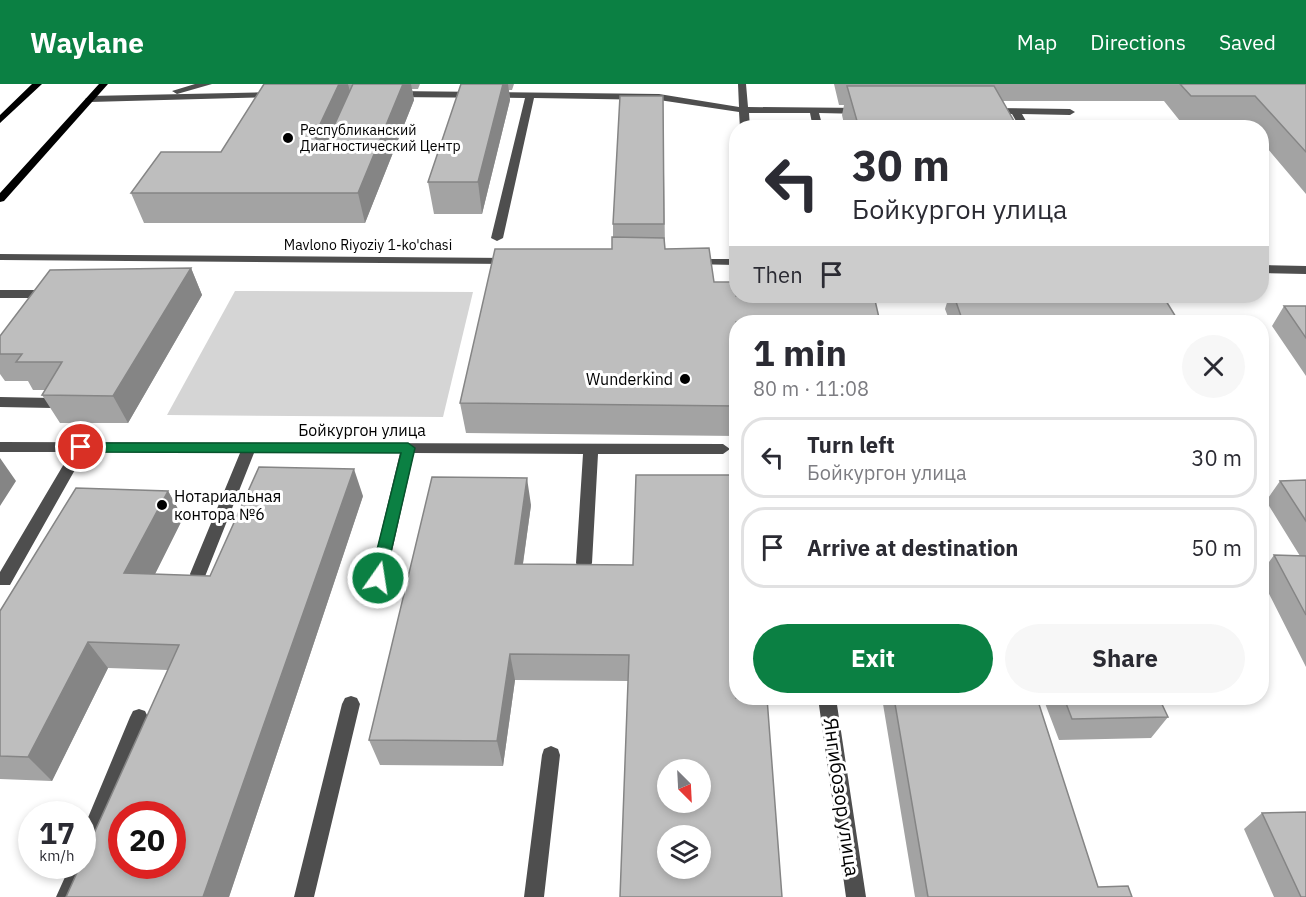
<!DOCTYPE html>
<meta charset="utf-8">
<style>
:root{--surface:#fff;--page:#f7f7f7;--text:#2b2b33;--muted:#7c7c81;--line:#e1e1e2;--accent:#0b8043}
body{margin:0;font-family:"IBM Plex Sans",sans-serif;background:var(--page);color:var(--text);height:100vh;display:flex;flex-direction:column;font-size:22px;white-space:nowrap}
*{box-sizing:border-box;margin:0}
p{font-size:20px;color:var(--muted)}
.icon{flex:none;width:33px;height:33px;fill:none;stroke:currentColor;stroke-width:2;stroke-linecap:round;stroke-linejoin:round}
.map{position:relative;flex:1;overflow:hidden}
.drawer{position:absolute;left:729px;top:231px;width:540px;height:390px;display:flex;flex-direction:column;background:var(--surface);border-radius:24px;box-shadow:0 3px 9px #0003}
.drawer>*{flex:none}
.guide{position:absolute;left:729px;top:36px;width:540px;height:183px;border-radius:24px;box-shadow:0 3px 9px #0003;background:#fff;color:var(--text);overflow:hidden}
.needle{width:39px;rotate:156deg}
.controls{position:absolute;left:657px;top:675px;display:grid;gap:12px}
.controls a{display:grid;place-items:center;width:54px;height:54px;border-radius:50%;background:var(--surface);box-shadow:0 3px 9px #0003;font-size:30px}
.speed{position:absolute;left:18px;top:717px;display:flex;gap:12px;font-size:30px;font-weight:700;text-align:center}
.speed>*{display:grid;place-content:center;width:78px;height:78px;border-radius:50%;background:var(--surface);box-shadow:0 3px 9px #0003;line-height:1}
.speed small{font-size:15px;font-weight:400}
.speed .limit{border:9px solid #d22;background:#fff;color:#111}
.pin{position:absolute;display:grid;place-items:center;width:51px;height:51px;color:#fff;margin:-26px;border:3px solid #fff;border-radius:50%;box-shadow:0 2px 6px #0007}
.me{position:absolute;width:66px;margin:-33px;rotate:13deg;stroke-linejoin:round;filter:drop-shadow(0 0 4px #0008)}
.turn{display:flex;align-items:center;gap:21px;height:126px;padding:0 24px;font-size:27px}
.turn .icon{width:78px;height:78px;stroke-width:2.5}
.turn b{display:block;font-size:42px;line-height:51px}
.then{display:flex;align-items:center;height:57px;padding:0 24px;background:#0003;gap:12px;font-size:22px}
.round{display:grid;place-items:center;flex:none;width:63px;height:63px;border-radius:32px;background:var(--page)}
.overview{display:flex;align-items:center;justify-content:space-between;height:102px;padding:0 24px}
h1{font-size:36px;font-weight:800;line-height:45px}
.action{display:flex;gap:12px;margin-top:auto;padding:12px 24px}
.action a{flex:1;height:69px;border-radius:36px;background:var(--accent);color:#fff;font-size:24px;font-weight:800;line-height:69px;text-align:center}
.action a+a{background:var(--page);color:var(--text)}
ul{padding:0;list-style:none}
li{display:flex;align-items:center;gap:18px;height:81px;margin:0 12px 9px;padding:0 12px;border:3px solid var(--line);border-radius:24px}
li div{flex:1}
li b{display:block;font-size:22px}
li em{font-style:normal}
header{display:flex;align-items:center;gap:36px;box-sizing:border-box;height:84px;padding:0 30px;background:var(--accent);color:#fff}
header strong{font-size:28px}
nav{display:flex;gap:33px;margin-inline-start:auto;font-size:21px}
.map>svg:first-child{display:block}
.green{fill:#d5d5d5}
.lines{fill:none;stroke-linecap:round;stroke-linejoin:round}
.minor{fill:#4e4e4e;fill-rule:evenodd}
.major{fill:#000;fill-rule:evenodd}
.wall{fill:#a3a3a3}
.shaded-wall{fill:#858585}
.building{fill:#bebebe;stroke:#858585;stroke-width:1.5;fill-rule:evenodd}
.route{fill:#0b8043;stroke:#07532c;stroke-width:1.5}
.poi-dot{fill:#000;stroke:#fff;stroke-width:2}
.labels{text-anchor:middle;dominant-baseline:central;stroke-width:6;stroke-linejoin:round;paint-order:stroke}
.far-poi-label{font-size:14px;fill:#000;stroke:#fff;text-anchor:start}
.far-street-label{font-size:14px;fill:#000;stroke:#fff}
.poi-label{font-size:16px;fill:#000;stroke:#fff;text-anchor:end}
.street-label{font-size:16px;fill:#000;stroke:#fff}
.near-street-label{font-size:20px;fill:#000;stroke:#fff}
</style>
<header>
<strong>Waylane</strong>
<nav><a>Map</a><a>Directions</a><a>Saved</a></nav>
</header>
<div class="map">
<svg width="1306" height="813" viewBox="0 0 1306 813">
<rect width="100%" height="100%" fill="#fff"/>
<path class="green" d="M235,207L473,208L443,333L167,331Z"/>
<g class="lines">
<path class="minor" d="M195,0H212L177,10L172,7Z
M738,0H746L748,23L863,24L868,27L863,30L819,29L823,44H813L810,29H749L750,44H740L739,28L659,16L534,14L503,154L497,157L491,154L525,14L393,13L388,10L393,7L659,10L739,23Z
M276,8L281,11L279,13L90,18L85,15L90,12Z
M989,24L1070,25L1075,28L1070,31L1022,30L1030,44H1020L1012,30L986,29V25Z
M0,170L513,174L519,177L513,180L0,176Z
M693,175H736V181L689,180L687,178Z
M1262,181L1306,182V190L1262,189Z
M0,206H51L57,210L51,214H0Z
M0,313L52,314L59,319L52,324L0,323Z
M0,358L723,360L730,365L723,370H598L592,479L590,483H578L576,479L583,370L414,369L386,494L384,499L378,500L372,499L370,494L400,369H254L206,490L204,495L198,496L192,495L190,490L240,369L85,368L10,501H0V488L71,368H0Z
M351,612L357,614L360,620L314,813H294L342,620L345,614Z
M818,614H836L866,813H846Z
M139,625L145,627L148,633L78,813H56L70,782H82V748L130,633L133,627Z
M551,662L558,665L560,671L544,813H524L542,671L544,665Z"/>
<path class="major" d="M32,0H42L0,39V31Z
M99,0H108L4,117L0,118V109Z"/>
</g>
<path class="wall" d="M264,0H420L418,5H412L414,16L365,139H144L131,109L221,68Z
M461,0H514L512,6H509L510,16L482,130H434L428,98Z
M834,0H1306V110L1262,58V44H1249L1243,37H1180L1164,17H1003L1018,44H845L842,31L844,21H839Z
M663,12L665,165L714,198L736,238V352L466,349L460,319L612,165L613,153V140Z
M191,184L202,211L128,339H60L42,311L45,306H33L28,297H5L0,290V252Z
M949,212H1163L1179,238H950L945,225Z
M1284,222H1306V292L1272,242Z
M1306,396V583L1262,496V488L1274,471L1300,472L1266,417L1280,397Z
M168,407L183,434L155,490L210,492L363,412L229,813H66L168,586L108,584L52,697L0,695V527Z
M531,421L523,480L633,481L628,597L515,596L503,682L380,681L369,656Z
M882,614H1037L1098,803L1132,813H915Z
M1043,614H1159L1168,633L1151,654L1059,656Z
M1262,729L1306,813H1274L1244,745Z"/>
<path class="shaded-wall" d="M339,0H348L352,15L322,82L314,53Z
M403,0H411L414,16L365,139L358,109Z
M503,0H508L510,16L482,130L478,98Z
M191,184L202,211L128,339L113,312Z
M0,374L16,397L0,422Z
M354,385L363,412L229,813H203Z
M527,394L531,421L519,507L515,480Z
M168,407L183,434L142,516L124,489Z
M88,558L108,584L52,697L28,673Z
M510,570L515,596L503,682L497,657Z"/>
<path class="building" d="M264,0H339L314,53L322,59L328,55L353,0H403L358,109H131L161,68H221Z
M461,0H503L478,98H428Z
M1180,0H1306V68L1255,12H1191Z
M847,2H994L1018,44H859Z
M620,12H663L664,140H613Z
M612,153L664,154L665,165L709,164L714,198H736V212H874L880,238H736V322L460,319L495,165H612Z
M191,184L113,312L42,311L62,278H16L22,270H0V252L50,186Z
M954,212H1163L1179,238H963Z
M1284,222H1306V254Z
M259,383L354,385L203,813H66L80,782H82V776L179,561L88,558L28,673L0,672V527L76,404L168,407L124,489L210,492ZM122,730H172V782H122Z
M636,391H736V614H767L782,813H620L629,571L510,570L497,657L369,656L432,393L527,394L515,480L633,481ZM668,686H700V718H668ZM668,752H700V784H668Z
M1306,396V437L1280,397Z
M1274,471L1306,472V531Z
M894,614H1037L1098,803L1128,802L1132,813H928Z
M1064,614H1159L1168,633L1072,635Z
M1306,728V813H1301L1262,729Z"/>
<path class="route" d="M81,359H408L415,364L385,494L378,500L370,494L401,369L81,368L74,363Z"/>
<g class="poi-dot">
<circle cx="288" cy="54" r="6"/>
<circle cx="685" cy="295" r="6"/>
<circle cx="162" cy="421" r="6"/>
</g>
<g class="labels">
<g class="far-poi-label">
<text x="300" y="46">Республиканский<tspan x="300" dy="16">Диагностический Центр</tspan></text>
</g>
<g class="far-street-label">
<text x="368" y="161">Mavlono Riyoziy 1-ko'chasi</text>
</g>
<g class="poi-label">
<text x="673" y="295">Wunderkind</text>
<text x="174" y="412" text-anchor="start">Нотариальная<tspan x="174" dy="18">контора №6</tspan></text>
</g>
<g class="street-label">
<text x="362" y="346">Бойкургон улица</text>
</g>
<g class="near-street-label">
<text transform="translate(842 713) rotate(82)">Янгибозор улица</text>
</g>
</g>
</svg>
<div class="controls">
<a><svg class="needle" viewBox="-14 -14 28 28"><path d="M0-13l5 13h-10z" fill="#e53935"/><path d="M0 13l5-13h-10z" fill="#7c7c81"/></svg></a>
<a><svg class="icon" aria-label="layers" viewBox="0 0 24 24"><path d="M12 4l9 5-9 5-9-5zM3 14l9 5 9-5"/></svg></a>
</div>
<div class="speed"><div>17<small>km/h</small></div><div class="limit">20</div></div>
<div class="pin" style="left:81px;top:363px;background:#d93025"><svg class="icon" aria-label="arrive" viewBox="0 0 24 24"><path d="M6 21V4h12l-3 4 3 4H6"/></svg></div>
<svg class="me" style="left:378px;top:494px" viewBox="-20 -20 40 40"><circle r="17" fill="#0b8043" stroke="#fff" stroke-width="3"/><path d="M0-11L8 9 0 5-8 9z" fill="#fff"/></svg>
<div class="guide">
<div class="turn"><svg class="icon" aria-label="left" viewBox="0 0 24 24"><path d="M17 20v-9H6M10 6l-5 5 5 5"/></svg><div><b>30 m</b>Бойкургон улица</div></div>
<div class="then">Then<svg class="icon" aria-label="arrive" viewBox="0 0 24 24"><path d="M6 21V4h12l-3 4 3 4H6"/></svg></div>
</div>
<section class="drawer">
<div class="overview"><div><h1>1 min</h1><p>80 m · 11:08</p></div><a class="round"><svg class="icon" aria-label="close" viewBox="0 0 24 24"><path d="M6 6l12 12M18 6L6 18"/></svg></a></div>
<ul>
<li><svg class="icon" aria-label="left" viewBox="0 0 24 24"><path d="M17 20v-9H6M10 6l-5 5 5 5"/></svg><div><b>Turn left</b><p>Бойкургон улица</p></div><em>30 m</em></li>
<li><svg class="icon" aria-label="arrive" viewBox="0 0 24 24"><path d="M6 21V4h12l-3 4 3 4H6"/></svg><div><b>Arrive at destination</b></div><em>50 m</em></li>
</ul>
<div class="action"><a>Exit</a><a>Share</a></div>
</section>
</div>
